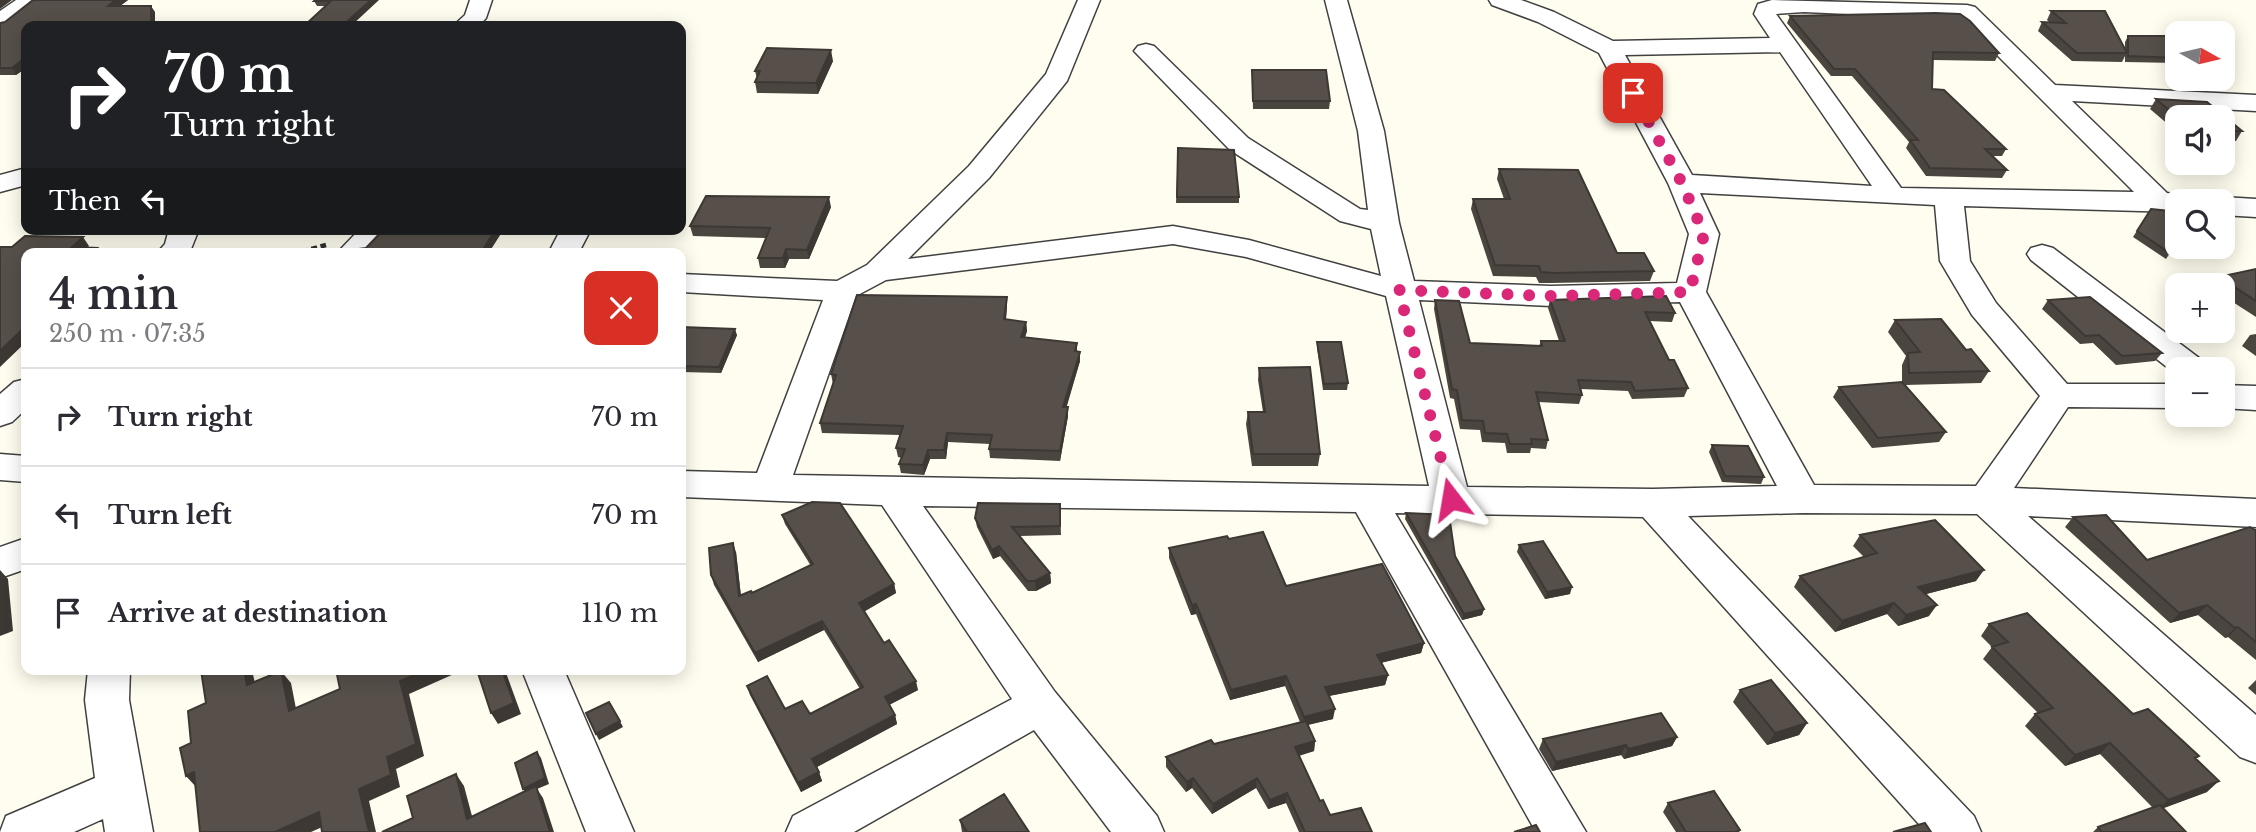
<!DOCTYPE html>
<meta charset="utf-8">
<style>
:root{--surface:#fff;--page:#f7f7f7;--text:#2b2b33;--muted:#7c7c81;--line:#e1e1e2}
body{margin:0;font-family:"Libre Baskerville",serif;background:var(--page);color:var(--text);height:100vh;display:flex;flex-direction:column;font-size:26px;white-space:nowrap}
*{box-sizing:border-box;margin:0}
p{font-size:23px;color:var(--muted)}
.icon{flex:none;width:38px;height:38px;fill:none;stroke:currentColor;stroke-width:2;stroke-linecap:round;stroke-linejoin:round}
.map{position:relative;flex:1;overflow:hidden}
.panel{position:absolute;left:21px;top:248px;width:665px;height:427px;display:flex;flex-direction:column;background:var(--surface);border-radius:14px;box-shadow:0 4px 18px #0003}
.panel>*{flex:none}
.top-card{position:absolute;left:21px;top:21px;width:665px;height:214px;border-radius:14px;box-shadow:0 4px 18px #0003;background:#202124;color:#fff;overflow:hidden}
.needle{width:46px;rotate:98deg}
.tools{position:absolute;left:2165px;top:21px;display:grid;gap:14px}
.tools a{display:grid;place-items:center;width:70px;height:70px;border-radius:14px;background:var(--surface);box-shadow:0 4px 18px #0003;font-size:35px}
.pin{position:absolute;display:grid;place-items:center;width:60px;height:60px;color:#fff;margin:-30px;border-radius:14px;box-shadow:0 4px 10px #0006}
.me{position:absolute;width:77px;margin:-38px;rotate:346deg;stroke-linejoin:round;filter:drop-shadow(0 0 5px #0008)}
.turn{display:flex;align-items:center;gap:24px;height:147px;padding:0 28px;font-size:32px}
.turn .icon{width:91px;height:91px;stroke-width:2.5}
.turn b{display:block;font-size:49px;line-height:60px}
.then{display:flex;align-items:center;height:66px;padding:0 28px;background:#0003;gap:14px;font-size:26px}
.round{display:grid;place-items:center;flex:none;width:74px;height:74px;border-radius:14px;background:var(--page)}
.summary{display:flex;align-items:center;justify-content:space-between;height:119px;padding:0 28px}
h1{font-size:42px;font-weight:600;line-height:52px}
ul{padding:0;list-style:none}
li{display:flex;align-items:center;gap:21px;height:98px;padding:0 28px;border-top:2px solid var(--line)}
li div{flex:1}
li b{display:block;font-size:26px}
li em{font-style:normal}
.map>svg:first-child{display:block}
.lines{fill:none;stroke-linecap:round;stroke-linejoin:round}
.minor-casing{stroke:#414141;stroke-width:3}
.path{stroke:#303030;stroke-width:4.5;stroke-dasharray:6 3.5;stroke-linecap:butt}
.minor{fill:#fff;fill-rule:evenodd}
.wall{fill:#4b4540}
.shaded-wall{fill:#3d3834}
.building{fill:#57504a;stroke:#3d3834;stroke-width:2}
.route{stroke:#db2777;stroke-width:12;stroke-dasharray:0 21.6}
</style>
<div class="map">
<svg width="2256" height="832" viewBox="0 0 2256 832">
<rect width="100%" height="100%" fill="#fffdef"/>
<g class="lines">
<g class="minor-casing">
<path id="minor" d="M16,0H42L8,27L0,29V11Z
M470,0H492L486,18L479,26H453L465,15Z
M1078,0H1100L1067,81L989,178L908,259L1173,226L1249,240L1381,276L1371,229L1340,221L1230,150L1134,51L1138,46L1146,44L1154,46L1248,138L1360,209L1368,210L1358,131L1325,0H1347L1384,131L1399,223L1414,281L1551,286L1677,283L1689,234L1668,183L1599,53L1538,22L1492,5L1489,0H1521L1554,12L1613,41L1770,38L1754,14L1758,4L1772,0L1967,5L1975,7L2055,85L2256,95V111L2072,101L2167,193L2187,197L2190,201H2177V212L1964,206L1970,261L1996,303L2067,384H2177V408L2068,407L2014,488L2256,499V527L2028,516L2256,715V763L2240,757L1977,514L1803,513L1688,516L1974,816L1981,832H1926L1643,517L1395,513L1586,832H1536L1356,512L923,506L1055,692L1157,816L1164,832H1111L1034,730L854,832H786L793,816L1012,699L882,505L681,497V471L757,473L823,300L681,292V274L837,281L867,265L969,166L1046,74ZM1804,12L1961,19L2134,192L1901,188L1776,14ZM1780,52L1872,186L1692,175L1625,55ZM1700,193L1935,205L1940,261L1972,315L2040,396L1976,486L1814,485L1706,292L1719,234ZM1173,244L1246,257L1386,296L1429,486L793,475L856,296L886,280ZM1419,300L1551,306L1680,302L1777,486L1653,489L1467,487Z
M26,168V185L0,192V175Z
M2222,197L2256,199V217L2222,215V201H2211Z
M169,229H199L189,254H156L165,244Z
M360,229H392L368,254H336Z
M561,229H591L578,254H548Z
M2042,245L2053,248L2203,361L2208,369H2177V375L2031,260L2027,254L2031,248Z
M26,379V409L12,422L0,426V394L14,382Z
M2222,385L2256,386V410L2222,408Z
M0,454L26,456V482L0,480Z
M26,538V569L0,578V547Z
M88,670H130L129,700L153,832H105L103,819L74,832H0L6,816L95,778L85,700Z
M522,670H564L634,832H586Z"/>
</g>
<path class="path" d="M293,254L326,245"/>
<use href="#minor" class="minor"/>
</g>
<path class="wall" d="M33,0H128L120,6L155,12L26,26V68L16,75H0V23L5,22Z
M379,0L326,6H317L314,1Z
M2051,11L2125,50V42L2128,36H2177V63L2125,62V56L2122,62L2072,61L2038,31L2042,22L2050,23L2047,20Z
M1790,16L1999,53L1995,61L1933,60L1932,89L2006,149L2002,156H1993L2007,170L2002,178L1926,176L1906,148L1909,142L1852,76H1831L1787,23Z
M833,61L818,94L757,93L755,82L757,79L755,71Z
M1252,70L1330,101L1329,109H1253Z
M2156,99L2207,102L2242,131L2236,141H2222V117H2177V132L2150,109Z
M1178,148L1239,197V203H1176Z
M1499,169L1617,253L1654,271L1650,281L1551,283H1539L1536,277L1493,276L1471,209L1473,199H1504L1497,179Z
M831,207L809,259H789L785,268H760L758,258L766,238L693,236L690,226Z
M2151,209L2170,253L2166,259L2133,237Z
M2256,269V317L2222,295V285H2213L2219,277Z
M1435,300L1470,343L1539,346L1541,341H1559L1548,308L1550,300L1675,313L1672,322L1649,321L1669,360L1688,388L1684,397L1632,399L1628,391L1581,389L1582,395L1579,404L1538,402L1548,440L1546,449L1531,448L1530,453H1507L1505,443L1482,442L1480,430L1460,429L1454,399L1450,398L1434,309Z
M2048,300L2162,353L2155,361L2116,365L2093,343L2080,344L2042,309Z
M1007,306L1006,320L1026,322L1027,331L1025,337L1077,343V351L1080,361L1066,407H1068V416L1060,461L990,458L989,449L990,444L948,442L946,459H930L924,475L901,473L899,464L902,458L898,457L896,448L900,435L822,433L820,423L833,384L831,374Z
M1895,320L1966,350L1989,371L1981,383L1905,385L1946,432L1939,442L1872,448L1833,397L1839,387L1902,382V365L1906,356L1888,332Z
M681,327L737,335L721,373L681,372Z
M2256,334V356L2242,346L2250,335Z
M1317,342L1348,383L1347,390H1323L1317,348Z
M1259,368L1320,454L1318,466H1252L1246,424L1248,412H1263L1258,380Z
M1712,445L1764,477L1761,484L1722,482L1709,452Z
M1060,504L1061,535L1020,536L1050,573L1051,583L1036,591H1028L1000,556L993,559L977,527L975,518Z
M1406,513L1455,556L1484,609L1482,615L1462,620L1405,519Z
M782,515L894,584L896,593L864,611L884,643L918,690L889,705L895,715L897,724L817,767L822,781L801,792L750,695L747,686L785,709L810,714L860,689L824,630L758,662L714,585L711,575L736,552L741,596L752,593L811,566L785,524Z
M2073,517L2147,560L2256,530V660L2228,637L2225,638L2198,615L2170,623L2065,527Z
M1860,535L1976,581L1926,594L1929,616L1898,626L1887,614L1835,632L1794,587L1800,576L1864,557L1853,546Z
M1229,539L1286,586L1424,643L1421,653L1381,663L1388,675L1385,685L1329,696L1333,719L1308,725L1315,741L1314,751L1299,756L1320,801L1330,815L1372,832H1299L1286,803L1268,809L1256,788L1212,814L1192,788L1186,792L1166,767V757L1300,722L1285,686L1230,700L1196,614L1191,615L1169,558V548Z
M1519,545L1570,594L1545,599L1517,552Z
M1989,624L2199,756L2196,759L2207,792L2163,808L2186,832H2093L2098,827L2153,808L2100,754L2065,766L2025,726L2035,714L2038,713L1983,659L1992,647L1981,636Z
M2256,680V695L2248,688Z
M1740,690L1807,723L1799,735L1767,745L1733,702Z
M1677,737L1672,746L1624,759L1621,755L1552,771L1539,749L1543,739Z
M1668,803L1740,830L1739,832H1676L1663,812Z
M960,820L1029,832H962Z"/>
<path class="shaded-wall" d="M0,0H12L0,9Z
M115,0H128L112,12L108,6Z
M371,0H379L351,26H342Z
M151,6L155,12V26H151Z
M831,50L833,61L818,94L816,83Z
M26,57V68L16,75L12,68Z
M829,197L831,207L809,259L807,250Z
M496,229H504L488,254H480Z
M83,237L89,246L81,254L72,247Z
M97,248L102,254H91Z
M786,249L789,259L785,268L783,258Z
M1007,297V306L1005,328L1004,319Z
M1026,322L1027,331L1022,346L1021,337Z
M26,326V342L0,367V351Z
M735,329L737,335L721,373L719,367Z
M1080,352V361L1064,416L1063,407Z
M1068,407V416L1060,461V451Z
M947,433L948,442L946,459L944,450Z
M928,450L930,459L924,475L923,465Z
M733,543L736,552L742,606L739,596Z
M999,546L1000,556L993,559L992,550Z
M0,570L8,579L13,631L0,636Z
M1984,570L1976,581L1911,598L1918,587Z
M1050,573L1051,583L1036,591L1035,581Z
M894,584L896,593L862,613L859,603Z
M1572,587L1570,594L1545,599L1547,592Z
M1894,603L1887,614L1835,632L1842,621Z
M1196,604V614L1191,615L1192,605Z
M1937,605L1929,616L1898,626L1906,615Z
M2207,605L2198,615L2170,623L2179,613Z
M1484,609L1482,615L1462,620L1464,614Z
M822,621L824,630L758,662L755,653Z
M2238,627L2228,637L2225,638L2235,628Z
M1424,643L1421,653L1375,664L1377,655Z
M244,670H252L258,697L247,685Z
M426,670H463L409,694L424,756L396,769L400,787L369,801L376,832H369L359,789L387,757L400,681Z
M502,670H505L521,714L498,724L491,713Z
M281,671L291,683L299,724L289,711Z
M1388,675L1385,685L1323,697L1325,687Z
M1286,676L1285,686L1230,700L1231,690Z
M916,681L918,690L887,706L885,697Z
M1335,709L1333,719L1302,726L1304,717Z
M895,715L897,724L815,768L812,759Z
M620,721L623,727L599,740L596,734Z
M1807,723L1799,735L1767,745L1775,733Z
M1677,737L1672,746L1624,759L1628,749Z
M1315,741L1314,751L1293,757L1295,747Z
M2110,743L2100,754L2065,766L2075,755Z
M1626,745L1621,755L1552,771L1556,762Z
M537,752L541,758L549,784L537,789L543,798L554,832H550L523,789Z
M194,772L197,788L186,776Z
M819,772L822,781L801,792L798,783Z
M456,774L464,786L476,831L467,819Z
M1193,778L1192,788L1186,792L1187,782Z
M1257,778L1256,788L1212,814L1213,804Z
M2219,781L2207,792L2156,811L2168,800Z
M1287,793L1286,803L1268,809L1270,800Z
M319,812L329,824L311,832H275Z"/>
<path class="building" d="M33,0H115L108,6H151V26H26V57L12,68H0V23L5,22Z
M315,0H371L342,26H304L331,1H314Z
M2051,11H2105L2127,53H2077L2042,22L2066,23Z
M1935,13L1960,14L1970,21L1999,53L1933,52L1932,89L1944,90L2006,149H1985L2007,170L1930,168L1910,140H1918L1855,69H1834L1790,16Z
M2128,36H2177V58L2128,56Z
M767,48L831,50L816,83L755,82L760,71H755Z
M1252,70H1326L1330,101H1253Z
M2156,99L2207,102L2242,131H2222V117H2177Z
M1178,148L1234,150L1239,197H1177Z
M1499,169L1578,170L1617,253H1644L1654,271L1554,273L1541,272L1539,266L1495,265L1473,199H1510Z
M706,196L829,197L807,250L786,249L783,258H758L770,228L690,226Z
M2151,209L2170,211L2177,215V238L2170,253L2137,231Z
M384,229H496L480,254H356L359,249L366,248Z
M25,236L83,237L72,247L97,248L91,254H26V326L0,351V247H12Z
M2256,269V301L2219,277Z
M857,295L1007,297L1004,319L1026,322L1021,337L1077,343L1075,351L1080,352L1063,407H1068L1060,451L989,449L992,435L947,433L944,450H928L923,465L899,464L905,449L896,448L903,426L820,423L836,375L831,374Z
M1666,296L1675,313L1645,312L1669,360H1674L1688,388L1635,391L1631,382L1578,380L1582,395L1536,392L1548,440L1531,439L1532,444H1510L1507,434L1485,433L1483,421L1462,420L1457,390L1452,389L1435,300L1459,301L1470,343L1542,346L1541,341H1565L1550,300Z
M2090,297L2162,353L2122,356L2099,335L2085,336L2048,300Z
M1941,319L1966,350L1971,349L1989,371L1909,373L1908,353L1920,352L1895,320Z
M681,327L735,329L719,367L681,366Z
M1317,342H1341L1348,383L1324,384Z
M1310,367L1320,454H1253L1248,412H1265L1259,368Z
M1902,382L1946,432L1878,438L1839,387Z
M1712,445L1748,446L1764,477L1725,476Z
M812,502L840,503L894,584L859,603L884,643L889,640L916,681L885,697L895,715L812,759L819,772L798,783L747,686L767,676L785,709L802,701L810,714L863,687L822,621L755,653L711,575L709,548L733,543L739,596L751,591L752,593L813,564L782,515Z
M978,503L1060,504V526L1012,527L1050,573L1035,581H1027L999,546L992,550L975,518Z
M1406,513L1449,515L1455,556L1484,609L1464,614Z
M2106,515L2147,560L2250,527L2255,530H2256V642L2238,627L2235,628L2207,605L2179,613L2073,517Z
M1935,520L1984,570L1918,587L1937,605L1906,615L1894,603L1842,621L1800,576L1877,553L1860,535Z
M1263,532L1286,586L1382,564L1424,643L1377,655L1388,675L1325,687L1335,709L1304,717L1286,676L1231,690L1196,604L1192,605L1169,548L1227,536L1229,539Z
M1543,541L1572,587L1547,592L1519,545Z
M2027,613L2133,714L2148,709L2199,756L2195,758L2219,781L2168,800L2110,743L2075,755L2035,714L2053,708L1992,647L2008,642L1989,624Z
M201,670H244L247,685L281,671L289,711L340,689L336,670H426L400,681L416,744L387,757L391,775L359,789L369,832H322L319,812L275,832H200L194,772L186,776L180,748L191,743L188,711L206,703Z
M477,670H502L514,703L491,713Z
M1771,680L1807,723L1775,733L1740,690Z
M609,702L620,721L596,734L586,713Z
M1661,713L1677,737L1628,749L1626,745L1556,762L1543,739Z
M1306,721L1315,741L1295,747L1320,801L1323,800L1330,815L1361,808L1372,832H1305L1287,793L1270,800L1257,778L1213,804L1193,778L1187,782L1166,757L1211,740L1214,744Z
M537,752L545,778L523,789L515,763Z
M456,774L467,819L536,786L550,832H382L413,818L407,796Z
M1714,791L1740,830L1735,832H1686L1668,803Z
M1004,794L1029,832H967L960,820Z
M2160,805L2186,832H2102L2098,827Z
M1925,823L1931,832H1893Z
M1536,825L1540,832H1514Z"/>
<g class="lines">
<path class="route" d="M1451,499L1399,290L1551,296L1690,292L1704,234L1682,183L1633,93"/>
</g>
</svg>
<div class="tools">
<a><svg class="needle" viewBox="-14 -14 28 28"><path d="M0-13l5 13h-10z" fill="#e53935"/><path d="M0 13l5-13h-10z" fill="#7c7c81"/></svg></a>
<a><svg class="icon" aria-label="sound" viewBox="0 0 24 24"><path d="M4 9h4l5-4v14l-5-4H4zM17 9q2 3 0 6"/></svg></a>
<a><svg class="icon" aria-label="search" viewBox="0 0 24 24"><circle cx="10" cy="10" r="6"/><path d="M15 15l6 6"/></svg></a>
<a>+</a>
<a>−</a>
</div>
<div class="pin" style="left:1633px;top:93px;background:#d93025"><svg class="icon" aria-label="arrive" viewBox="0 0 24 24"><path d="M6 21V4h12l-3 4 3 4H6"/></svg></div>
<svg class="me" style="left:1451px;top:499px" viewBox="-20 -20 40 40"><path d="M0-17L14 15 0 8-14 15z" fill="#db2777" stroke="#fff" stroke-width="4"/></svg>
<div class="top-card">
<div class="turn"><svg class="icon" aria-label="right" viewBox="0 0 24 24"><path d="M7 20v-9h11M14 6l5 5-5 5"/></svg><div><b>70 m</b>Turn right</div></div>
<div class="then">Then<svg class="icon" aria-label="left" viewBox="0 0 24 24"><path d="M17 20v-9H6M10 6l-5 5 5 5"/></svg></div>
</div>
<section class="panel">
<div class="summary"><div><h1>4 min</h1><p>250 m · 07:35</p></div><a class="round" style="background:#d93025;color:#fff"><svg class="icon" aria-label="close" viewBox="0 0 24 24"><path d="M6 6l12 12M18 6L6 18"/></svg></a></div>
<ul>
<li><svg class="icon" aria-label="right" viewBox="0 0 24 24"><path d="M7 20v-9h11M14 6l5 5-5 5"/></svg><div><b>Turn right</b></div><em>70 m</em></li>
<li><svg class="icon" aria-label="left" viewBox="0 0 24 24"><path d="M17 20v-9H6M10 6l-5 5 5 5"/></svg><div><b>Turn left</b></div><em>70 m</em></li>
<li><svg class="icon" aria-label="arrive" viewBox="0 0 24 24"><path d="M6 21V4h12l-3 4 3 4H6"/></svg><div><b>Arrive at destination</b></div><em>110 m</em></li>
</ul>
</section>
</div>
